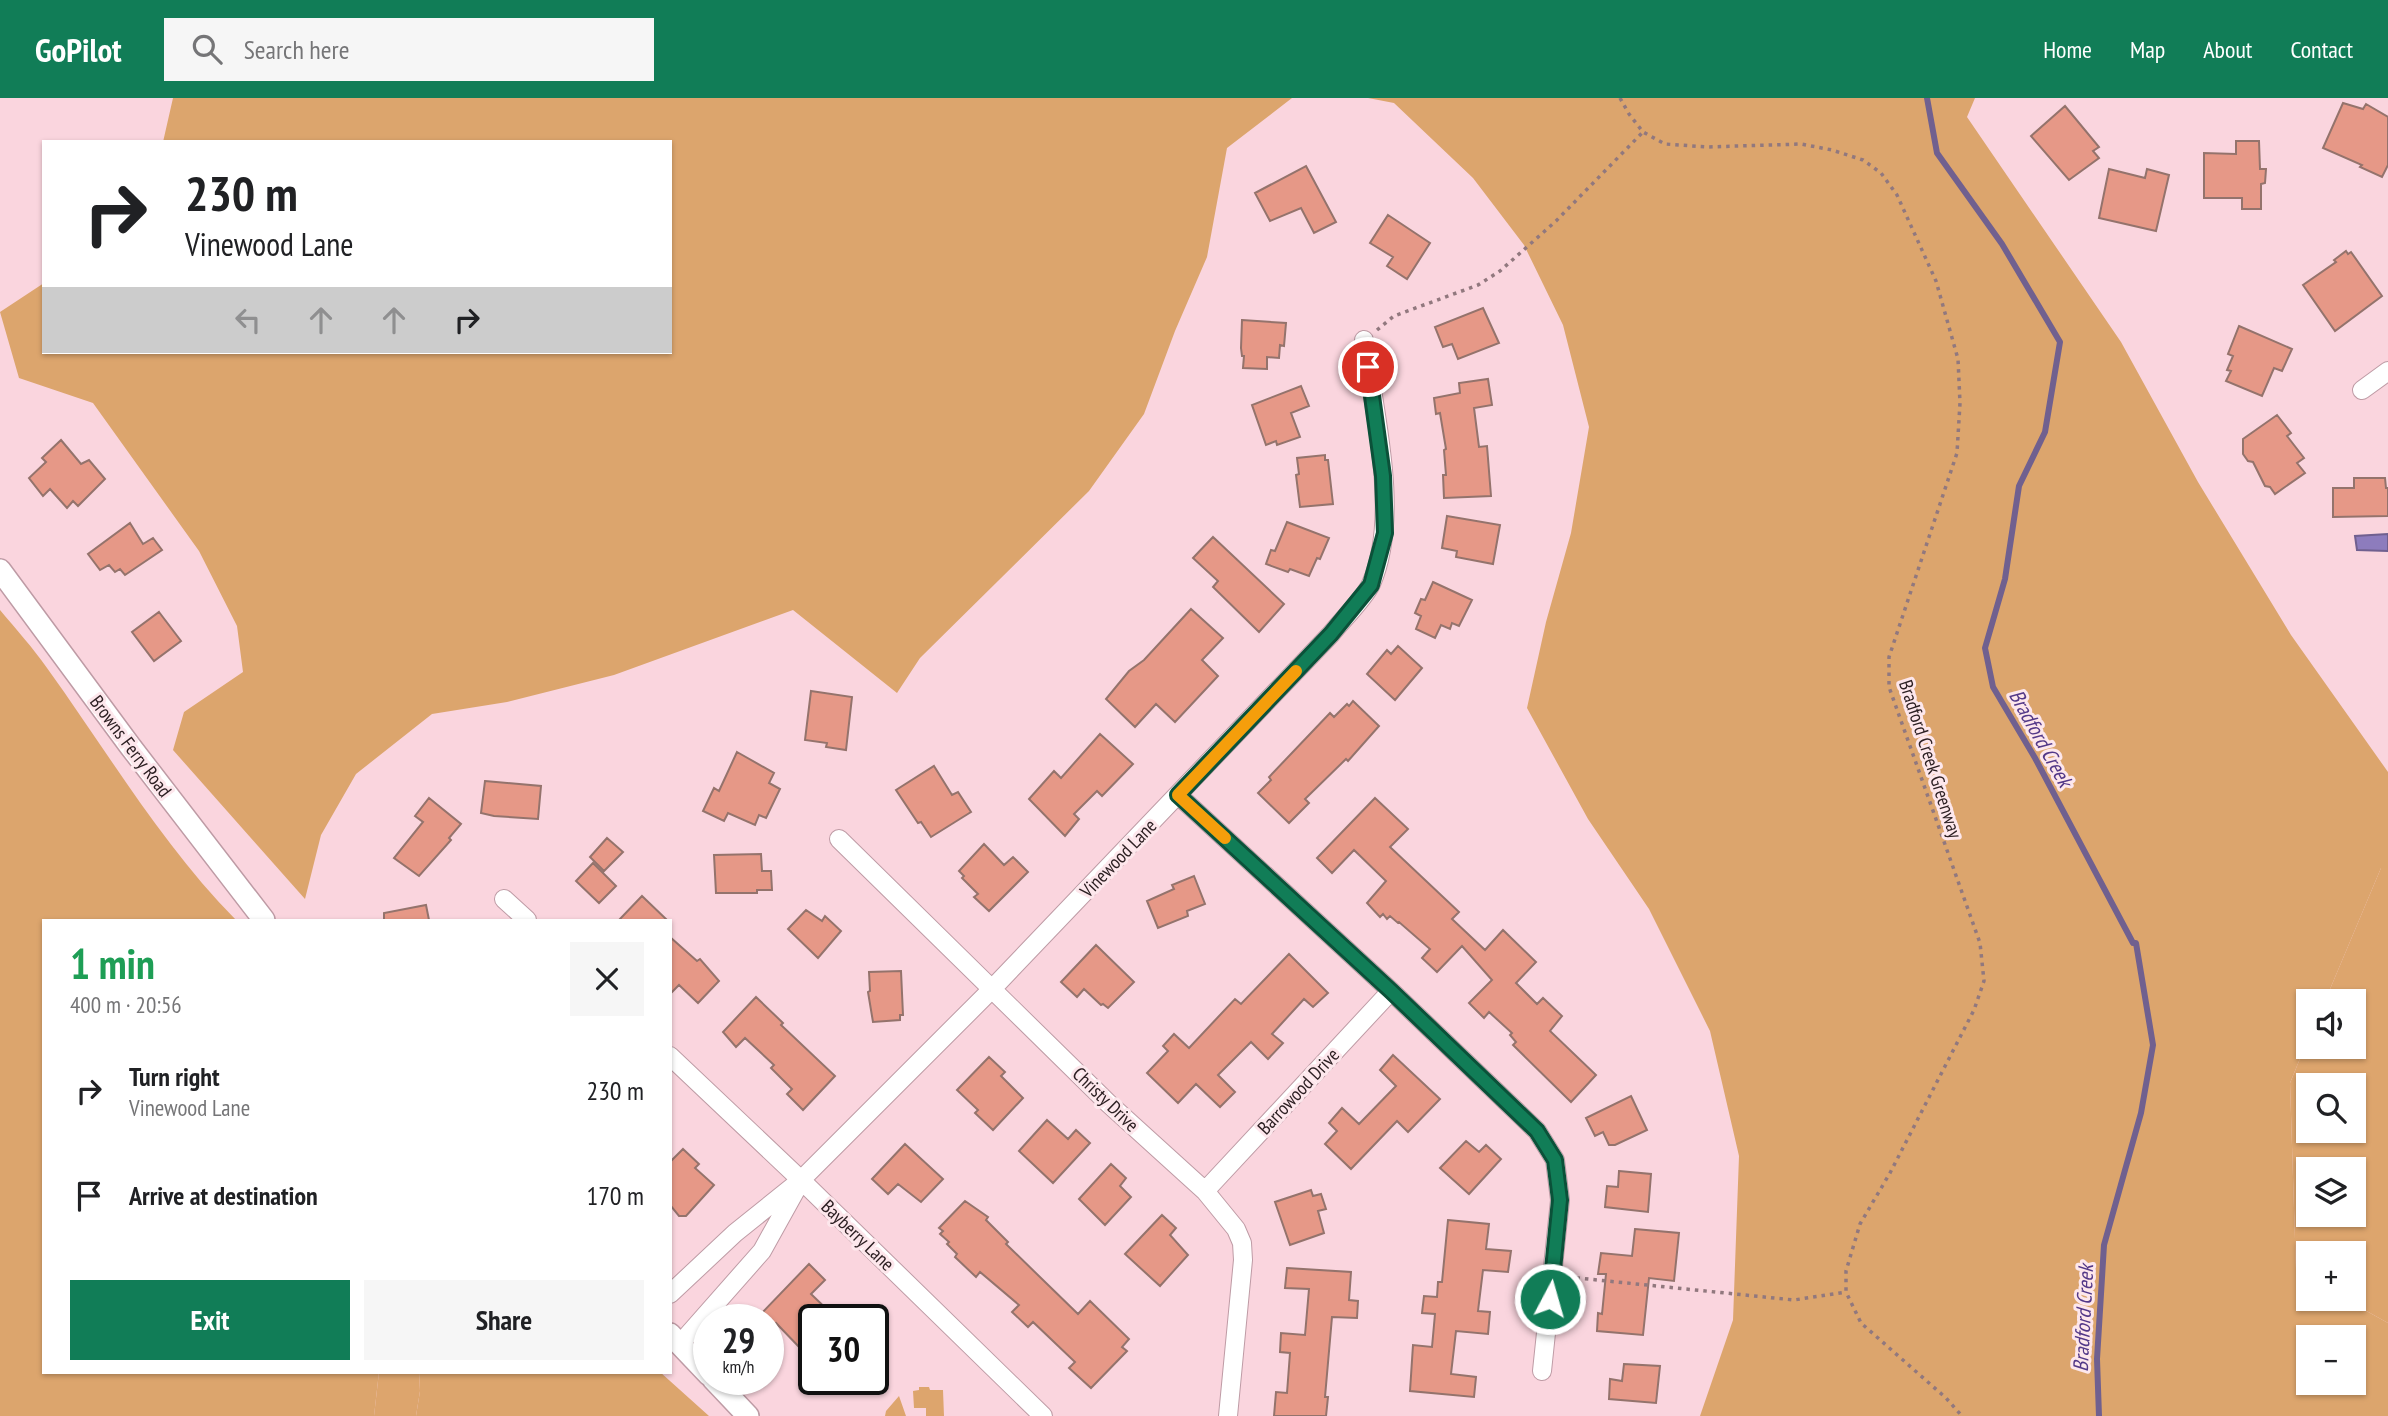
<!DOCTYPE html>
<meta charset="utf-8">
<style>
:root{--surface:#fff;--page:#f6f6f6;--text:#202124;--muted:#757577;--accent:#117d57}
body{margin:0;font-family:"PT Sans Narrow",sans-serif;background:var(--page);color:var(--text);height:100vh;display:flex;flex-direction:column;font-size:26px;white-space:nowrap}
*{box-sizing:border-box;margin:0}
p{font-size:23px;color:var(--muted)}
.icon{flex:none;width:38px;height:38px;fill:none;stroke:currentColor;stroke-width:2;stroke-linecap:round;stroke-linejoin:round}
.map{position:relative;flex:1;overflow:hidden}
.panel{position:absolute;left:42px;top:821px;width:630px;height:455px;display:flex;flex-direction:column;background:var(--surface);border-radius:0px;box-shadow:0 2px 5px #0004}
.panel>*{flex:none}
.guide{position:absolute;left:42px;top:42px;width:630px;height:214px;border-radius:0px;box-shadow:0 2px 5px #0004;background:#fff;color:var(--text);overflow:hidden}
.fabs{position:absolute;left:2296px;top:891px;display:grid;gap:14px}
.fabs a{display:grid;place-items:center;width:70px;height:70px;border-radius:0px;background:var(--surface);box-shadow:0 2px 5px #0004;font-size:35px}
.speed{position:absolute;left:693px;top:1206px;display:flex;gap:14px;font-size:35px;font-weight:700;text-align:center}
.speed>*{display:grid;place-content:center;width:91px;height:91px;border-radius:50%;background:var(--surface);box-shadow:0 2px 5px #0004;line-height:1}
.speed small{font-size:18px;font-weight:400}
.speed .limit{border:4px solid #111;border-radius:10px;background:#fff;color:#111}
.pin{position:absolute;display:grid;place-items:center;width:60px;height:60px;color:#fff;margin:-30px;border:4px solid #fff;border-radius:50%;box-shadow:0 2px 7px #0007}
.me{position:absolute;width:77px;margin:-38px;rotate:6deg;stroke-linejoin:round;filter:drop-shadow(0 0 5px #0008)}
.turn{display:flex;align-items:center;gap:24px;height:147px;padding:0 28px;font-size:32px}
.turn .icon{width:91px;height:91px;stroke-width:2.5}
.turn b{display:block;font-size:49px;line-height:60px}
.lanes{display:flex;align-items:center;height:66px;padding:0 28px;background:#0003;justify-content:center;gap:35px;direction:ltr}
.lanes .off{opacity:.35}
.round{display:grid;place-items:center;flex:none;width:74px;height:74px;border-radius:0px;background:var(--page)}
.head{display:flex;align-items:center;justify-content:space-between;height:119px;padding:0 28px}
h1{font-size:42px;font-weight:700;line-height:52px;color:#1e9e55}
.action{display:flex;gap:14px;margin-top:auto;padding:14px 28px}
.action a{flex:1;height:80px;border-radius:0px;background:var(--accent);color:#fff;font-size:28px;font-weight:700;line-height:80px;text-align:center}
.action a+a{background:var(--page);color:var(--text)}
ul{padding:0;list-style:none}
li{display:flex;align-items:center;gap:21px;height:105px;padding:0 28px}
li div{flex:1}
li b{display:block;font-size:26px}
li em{font-style:normal}
header{display:flex;align-items:center;gap:42px;box-sizing:border-box;height:98px;padding:0 35px;background:var(--accent);color:#fff}
header strong{font-size:33px}
nav{display:flex;gap:38px;margin-inline-start:auto;font-size:24px}
.search{width:490px;height:63px;background:var(--page);display:flex;align-items:center;gap:18px;box-sizing:border-box;padding:0 24px;border-radius:0px;color:var(--muted);font-size:26px}
.map>svg:first-child{display:block}
.green{fill:#dda56d;fill-rule:evenodd}
.forest{fill:#dca56d;fill-rule:evenodd}
.water{fill:#8d7cbd;stroke:#70608f;stroke-width:2}
.lines{fill:none;stroke-linecap:round;stroke-linejoin:round}
.stream{stroke:#70608f;stroke-width:6}
.building{fill:#e69887;stroke:#94736c;stroke-width:2}
.minor-casing{stroke:#be9ba5;stroke-width:20}
.tertiary-casing{stroke:#be9ba5;stroke-width:24}
.path{stroke:#91787e;stroke-width:3.5;stroke-dasharray:3.5 5;stroke-linecap:butt}
.minor{stroke:#fff;stroke-width:18}
.tertiary{stroke:#fff;stroke-width:21}
.route-casing{stroke:#0b5139;stroke-width:18}
.route{stroke:#117d57;stroke-width:12}
.slow{stroke:#f59e0b;stroke-width:12}
.labels{text-anchor:middle;dominant-baseline:central;stroke-width:6;stroke-linejoin:round;paint-order:stroke}
.street-label{font-size:19px;fill:#2d2023;stroke:#fde7ec}
.water-label{font-size:21px;font-style:italic;fill:#533888;stroke:#fde7ec}
</style>
<header>
<strong>GoPilot</strong>
<div class="search"><svg class="icon" aria-label="search" viewBox="0 0 24 24"><circle cx="10" cy="10" r="6"/><path d="M15 15l6 6"/></svg>Search here</div>
<nav><a>Home</a><a>Map</a><a>About</a><a>Contact</a></nav>
</header>
<div class="map">
<svg width="2388" height="1318" viewBox="0 0 2388 1318">
<rect width="100%" height="100%" fill="#fad5de"/>
<path class="green" d="M2381,770H2388V1225L2345,1201L2354,1200V1155H2308V1179L2296,1173L2290,985L2308,941V948H2354V903H2325ZM2308,987H2354V1032H2308ZM2308,1071H2354V1116H2308Z
M379,1274H419L420,1293L416,1318H374Z
M919,1289H929L930,1292H943L944,1318H926V1310H914L913,1293L919,1292Z
M899,1298L906,1318H885L886,1313Z"/>
<path class="forest" d="M173,0H1292L1227,50L1207,159L1175,233L1144,316L1089,393L920,560L897,595L793,512L614,577L507,604L432,616L356,676L321,737L305,801L173,652L184,614L243,574L237,528L199,453L93,305L19,280L0,214L44,185V254H670V44H163Z
M1368,0H1975L1967,19L2121,244L2198,384L2291,537L2388,674V770H2381L2325,903H2308V941L2290,985L2296,1172L2308,1179V1200L2345,1201L2388,1225V1318H1700L1733,1222L1739,1058L1710,933L1649,811L1588,721L1527,610L1546,524L1571,435L1589,329L1563,227L1524,147L1473,80L1394,5ZM2308,1239H2354V1284H2308Z
M0,512C16,531 33,550 47,570C109,656 162,747 236,822H44V1274H379L374,1318H0Z
M419,1274H660L709,1318H416L420,1293Z"/>
<path class="water" d="M2388,436V453L2357,452L2355,438Z"/>
<g class="lines">
<path class="stream" d="M1927,0L1937,55L2002,146L2060,244L2045,334L2019,388L2005,481L1985,550L1993,589L2035,660L2133,845H2136L2153,947L2141,1015L2104,1147L2097,1261L2099,1318"/>
</g>
<path class="building" d="M2343,5L2363,11L2366,6L2388,19V67L2382,79L2360,69L2362,67L2323,50Z
M2065,8L2099,49L2093,53L2099,60L2069,82L2031,38Z
M2236,43H2259L2260,71H2266L2265,85L2261,86V111H2242V100H2204V55L2236,56Z
M1306,68L1336,124L1314,135L1301,110L1270,123L1255,95Z
M2109,71L2145,80L2147,71L2169,77L2156,133L2099,120Z
M1388,117L1430,145L1407,181L1387,168L1393,159L1370,145Z
M2346,153L2348,156L2351,154L2382,198L2335,233L2303,187L2336,164L2334,162Z
M1483,210L1499,245L1458,261L1452,246L1443,249L1435,229Z
M1242,222L1286,225L1284,248L1280,247L1279,260L1267,259V271L1243,270L1244,258H1242L1241,250Z
M2239,228L2292,251L2282,273L2274,270L2262,298L2226,283L2231,273L2227,272L2233,258L2228,256Z
M1488,281L1492,307L1474,310L1479,349L1487,348L1491,398L1444,400L1443,377H1446L1444,352L1446,351L1440,315L1436,316L1434,300L1460,295L1459,285Z
M1301,288L1309,308L1291,315L1300,339L1277,347L1276,343L1266,347L1252,307Z
M2277,317L2291,335L2287,338L2304,360L2297,365L2305,375L2275,396L2270,389L2265,388L2253,364L2248,363L2243,356V341Z
M61,342L81,366L89,362L105,381L78,408L73,403L67,410L50,391L43,398L29,380L46,364L42,360Z
M1325,357V362H1328L1333,406L1300,409L1296,377L1299,376L1297,360Z
M2354,380H2385L2386,390H2388V418L2333,419V390H2354Z
M1447,418L1500,427L1493,466L1456,459L1457,453L1442,450Z
M1287,424L1329,440L1320,461L1317,460L1309,478L1290,471L1288,474L1266,466L1271,452L1275,453Z
M130,425L143,446L153,440L162,452L125,477L120,471L115,474L109,467L100,472L88,456Z
M1213,439L1284,506L1259,534L1213,489L1218,483L1193,460Z
M1433,484L1472,502L1459,528L1452,525L1450,531L1441,527L1435,540L1416,531L1421,518L1415,515L1421,501L1425,502Z
M1191,511L1223,540L1202,562L1218,578L1175,624L1156,606L1135,629L1106,601L1129,573L1144,562Z
M159,514L181,543L154,563L132,534Z
M1398,548L1422,570L1395,602L1367,576L1387,552L1391,556Z
M811,593L852,599L846,652L826,649L827,645L805,642Z
M1353,603L1379,628L1348,663L1346,661L1305,701L1309,705L1289,725L1258,695L1271,682L1269,679L1330,615L1334,619L1347,606L1349,608Z
M1100,636L1133,666L1102,698L1097,693L1074,716L1079,721L1065,738L1029,701L1054,673L1061,680Z
M737,654L774,675L769,685L780,691L766,720L759,717L755,727L728,715L724,723L703,713L714,690L719,693Z
M934,668L952,697L958,694L971,714L931,739L921,724L918,725L896,692Z
M485,683L541,688L538,721L494,718L481,715Z
M429,700L461,726L449,740L451,742L419,778L394,760L423,724L415,718Z
M1375,700L1408,731L1390,749L1459,814L1452,821L1485,852L1503,832L1536,864L1516,885L1537,906L1543,900L1562,918L1550,933L1596,977L1571,1004L1513,947L1516,944L1510,937L1512,935L1489,914L1484,920L1469,905L1492,882L1462,848L1437,874L1422,860L1430,851L1399,824L1398,825L1390,818L1387,821L1383,816L1380,819L1367,805L1386,783L1354,752L1332,775L1317,760Z
M607,740L623,754L604,773L590,759Z
M984,746L1004,767L1013,759L1028,774L989,813L974,799L978,796L962,780L964,778L959,773Z
M761,756L762,773H771L772,792H757V795H716L714,757Z
M593,765L616,788L599,805L576,783Z
M1194,778L1205,806L1187,813L1188,818L1158,830L1147,803L1174,791L1172,787Z
M642,798L667,822H619Z
M426,807L429,822H384V815Z
M806,812L822,823L825,818L841,833L818,860L788,831Z
M670,839L697,863L700,861L719,883L698,905L679,887L670,896Z
M1096,847L1134,884L1108,910L1103,906L1101,907L1084,891L1077,899L1061,884Z
M1289,856L1328,895L1313,909L1304,901L1272,936L1283,945L1268,961L1251,944L1218,977L1235,994L1220,1009L1196,986L1178,1005L1147,975L1168,953L1163,948L1174,936L1189,950L1235,901L1241,906Z
M901,873L903,917H900V922L873,924L868,894L870,893L869,874Z
M756,899L783,925L781,927L835,978L803,1012L787,996L792,991L771,970L774,967L745,940L736,949L723,934Z
M1393,957L1440,1001L1408,1034L1397,1023L1351,1071L1325,1046L1337,1033L1329,1025L1342,1010L1359,1026L1396,988L1380,972Z
M989,959L1005,974L1001,978L1023,1000L993,1032L975,1015L978,1012L957,992Z
M1631,998L1647,1032L1615,1047H1609L1603,1034L1595,1038L1586,1020Z
M1047,1022L1068,1041L1076,1032L1090,1045L1053,1085L1019,1053Z
M1466,1043L1479,1054L1486,1047L1501,1061L1469,1096L1440,1070Z
M905,1046L943,1081L921,1104L898,1086L888,1096L872,1081Z
M683,1051L699,1066L695,1070L714,1087L686,1118H679L670,1107V1064Z
M1111,1066L1126,1080L1120,1088L1131,1099L1105,1127L1079,1101Z
M1619,1073L1651,1076L1648,1114L1605,1109L1607,1088L1618,1089Z
M1311,1092L1313,1098L1321,1096L1326,1111L1318,1113L1324,1135L1290,1147L1275,1104Z
M965,1103L988,1119L986,1122L1008,1144L1006,1146L1078,1216L1090,1203L1129,1241L1122,1249L1127,1253L1091,1290L1069,1270L1075,1264L1033,1224L1028,1229L1012,1214L1019,1207L980,1174L976,1179L955,1159L957,1156L947,1146L949,1144L940,1136L943,1133L939,1130Z
M1162,1117L1176,1130L1170,1137L1188,1157L1160,1188L1125,1156Z
M1448,1122L1489,1126L1486,1151L1511,1153L1508,1174L1483,1172L1478,1213L1490,1214L1488,1236L1456,1233L1451,1276L1476,1279L1474,1299L1410,1293L1413,1247L1432,1249L1435,1216L1422,1215L1424,1198L1437,1199L1438,1184H1442Z
M1635,1131L1679,1135L1674,1183L1649,1180L1643,1237L1597,1233L1598,1215L1602,1216L1606,1176H1598L1601,1155L1632,1158Z
M809,1166L825,1182L811,1196L838,1222H814V1238L801,1251L776,1225L773,1228L768,1222L760,1217Z
M1287,1170L1351,1174L1349,1202L1358,1203L1357,1220L1332,1219L1325,1299H1328L1326,1318H1274L1276,1294L1287,1295L1290,1255L1280,1254L1281,1235L1305,1237L1309,1191L1285,1190Z
M1624,1266L1660,1268L1656,1305L1609,1301L1610,1281L1622,1283Z"/>
<g class="lines">
<g class="minor-casing">
<path id="minor" d="M2362,292L2388,273
M1178,697L1391,893L1537,1033L1555,1062L1560,1102L1542,1273
M839,741L1108,1005L1205,1093L1236,1131L1242,1145L1243,1162L1228,1318
M504,801L527,822
M670,958L801,1082L1043,1318
M1205,1093L1391,893
M670,1196L735,1135L801,1082L991,892L1331,536C1342,522 1364,501 1371,486C1401,418 1374,314 1364,242
M680,1246L762,1153L797,1090"/>
</g>
<g class="tertiary-casing">
<path id="tertiary" d="M0,472L130,648L264,822
M670,1236L709,1277
M713,1281L748,1318"/>
</g>
<path class="path" d="M1620,0L1629,16L1643,34L1665,46L1707,49L1801,46L1832,52L1863,62L1881,75L1897,97L1936,183L1958,261L1960,305L1957,355L1889,559V589L1980,845L1984,883L1974,912L1890,1075L1860,1126L1846,1173V1194L1861,1225L1946,1300L1962,1318
M1377,232L1394,218L1478,187L1500,173L1556,123L1643,34
M1568,1179L1794,1202L1846,1194"/>
<use href="#minor" class="minor"/>
<use href="#tertiary" class="tertiary"/>
</g>
<g class="lines">
<g class="route-casing">
<path id="route" d="M1368,269L1383,378L1385,435L1371,487L1331,536L1178,697L1391,893L1537,1033L1555,1062L1560,1102L1550,1201"/>
</g>
<use href="#route" class="route"/>
<path class="slow" d="M1225,740L1178,697L1296,573"/>
</g>
<g class="labels">
<g class="street-label">
<text transform="translate(131 648) rotate(53)">Browns Ferry Road</text>
<text transform="translate(1931 661) rotate(72)">Bradford Creek Greenway</text>
<text transform="translate(1118 760) rotate(-46)">Vinewood Lane</text>
<text transform="translate(1298 993) rotate(-47)">Barrowood Drive</text>
<text transform="translate(1106 1001) rotate(44)">Christy Drive</text>
<text transform="translate(858 1137) rotate(44)">Bayberry Lane</text>
</g>
<g class="water-label">
<text transform="translate(2041 640) rotate(61)">Bradford Creek</text>
<text transform="translate(2083 1220) rotate(-87)">Bradford Creek</text>
</g>
</g>
</svg>
<div class="fabs">
<a><svg class="icon" aria-label="sound" viewBox="0 0 24 24"><path d="M4 9h4l5-4v14l-5-4H4zM17 9q2 3 0 6"/></svg></a>
<a><svg class="icon" aria-label="search" viewBox="0 0 24 24"><circle cx="10" cy="10" r="6"/><path d="M15 15l6 6"/></svg></a>
<a><svg class="icon" aria-label="layers" viewBox="0 0 24 24"><path d="M12 4l9 5-9 5-9-5zM3 14l9 5 9-5"/></svg></a>
<a>+</a>
<a>−</a>
</div>
<div class="speed"><div>29<small>km/h</small></div><div class="limit">30</div></div>
<div class="pin" style="left:1368px;top:269px;background:#d93025"><svg class="icon" aria-label="arrive" viewBox="0 0 24 24"><path d="M6 21V4h12l-3 4 3 4H6"/></svg></div>
<svg class="me" style="left:1550px;top:1201px" viewBox="-20 -20 40 40"><circle r="17" fill="#117d57" stroke="#fff" stroke-width="3"/><path d="M0-11L8 9 0 5-8 9z" fill="#fff"/></svg>
<div class="guide">
<div class="turn"><svg class="icon" aria-label="right" viewBox="0 0 24 24"><path d="M7 20v-9h11M14 6l5 5-5 5"/></svg><div><b>230 m</b>Vinewood Lane</div></div>
<div class="lanes"><svg class="icon off" aria-label="left" viewBox="0 0 24 24"><path d="M17 20v-9H6M10 6l-5 5 5 5"/></svg><svg class="icon off" aria-label="ahead" viewBox="0 0 24 24"><path d="M12 20V5M6 11l6-6 6 6"/></svg><svg class="icon off" aria-label="ahead" viewBox="0 0 24 24"><path d="M12 20V5M6 11l6-6 6 6"/></svg><svg class="icon" aria-label="right" viewBox="0 0 24 24"><path d="M7 20v-9h11M14 6l5 5-5 5"/></svg></div>
</div>
<section class="panel">
<div class="head"><div><h1>1 min</h1><p>400 m · 20:56</p></div><a class="round"><svg class="icon" aria-label="close" viewBox="0 0 24 24"><path d="M6 6l12 12M18 6L6 18"/></svg></a></div>
<ul>
<li><svg class="icon" aria-label="right" viewBox="0 0 24 24"><path d="M7 20v-9h11M14 6l5 5-5 5"/></svg><div><b>Turn right</b><p>Vinewood Lane</p></div><em>230 m</em></li>
<li><svg class="icon" aria-label="arrive" viewBox="0 0 24 24"><path d="M6 21V4h12l-3 4 3 4H6"/></svg><div><b>Arrive at destination</b></div><em>170 m</em></li>
</ul>
<div class="action"><a>Exit</a><a>Share</a></div>
</section>
</div>
